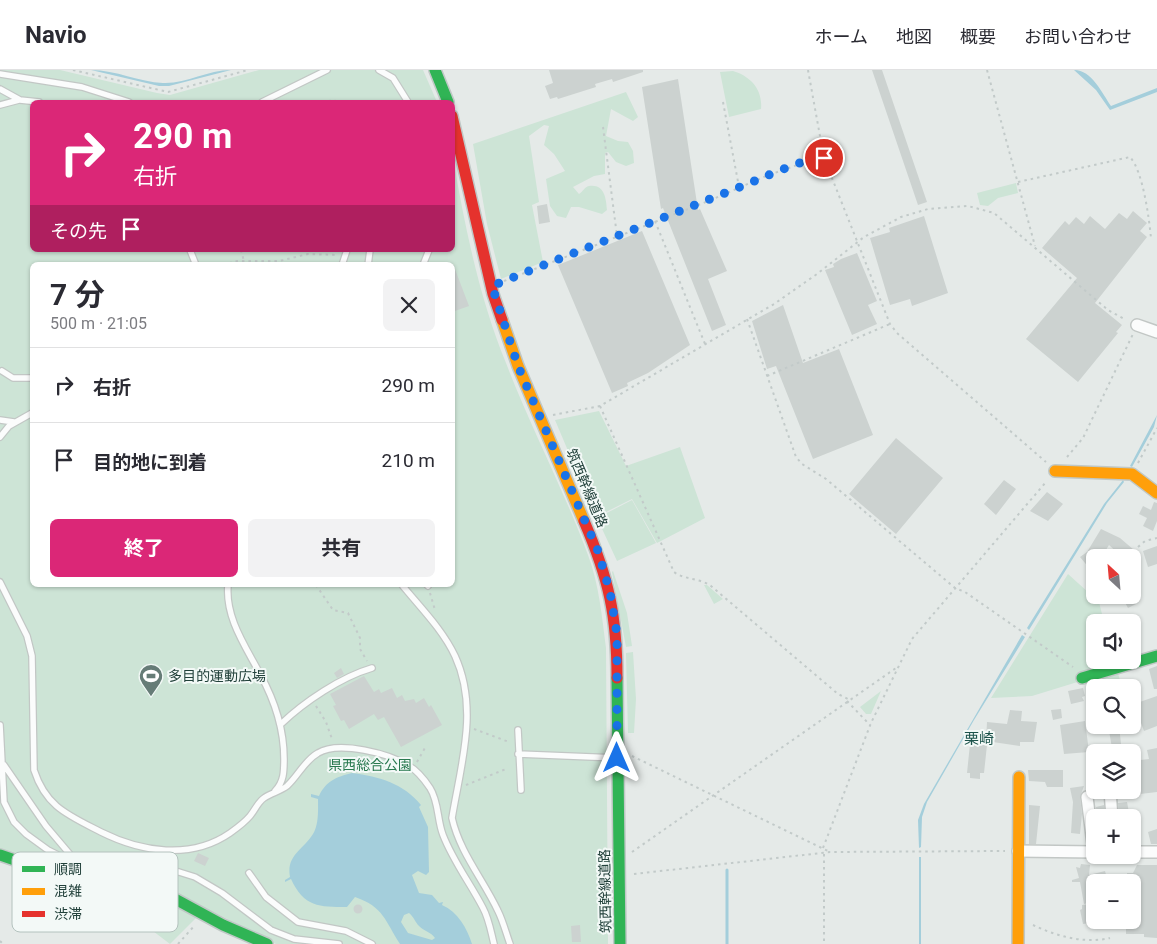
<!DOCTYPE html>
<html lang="ja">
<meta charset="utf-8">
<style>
:root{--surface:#fff;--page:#f2f2f3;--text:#2b2b33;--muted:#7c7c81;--line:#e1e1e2;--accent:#db2777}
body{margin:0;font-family:Roboto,"Noto Sans JP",sans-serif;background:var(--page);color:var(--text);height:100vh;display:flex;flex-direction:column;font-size:19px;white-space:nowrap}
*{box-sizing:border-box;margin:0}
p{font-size:16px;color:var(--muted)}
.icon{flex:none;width:28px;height:28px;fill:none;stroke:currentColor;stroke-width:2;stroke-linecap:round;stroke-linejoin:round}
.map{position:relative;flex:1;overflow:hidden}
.sheet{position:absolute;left:30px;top:192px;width:425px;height:325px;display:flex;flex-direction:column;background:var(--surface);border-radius:8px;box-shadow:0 1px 4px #0004}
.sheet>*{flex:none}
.top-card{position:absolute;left:30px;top:30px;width:425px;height:152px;border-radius:8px;box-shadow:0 1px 4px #0004;background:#db2777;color:#fff;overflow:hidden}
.needle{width:32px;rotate:334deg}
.buttons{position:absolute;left:1086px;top:479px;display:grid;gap:10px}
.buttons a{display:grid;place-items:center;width:55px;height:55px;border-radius:8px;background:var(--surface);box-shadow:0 1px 4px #0004;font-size:25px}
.pin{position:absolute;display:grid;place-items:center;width:42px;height:42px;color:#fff;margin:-21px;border:2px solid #fff;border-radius:50%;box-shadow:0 1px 5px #0007}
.me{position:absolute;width:55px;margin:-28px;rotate:0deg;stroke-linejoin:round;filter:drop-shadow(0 0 4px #0008)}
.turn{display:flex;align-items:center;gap:18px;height:105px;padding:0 20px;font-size:22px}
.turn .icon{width:65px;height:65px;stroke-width:2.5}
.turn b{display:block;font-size:35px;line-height:42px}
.then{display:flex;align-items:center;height:48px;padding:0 20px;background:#0003;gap:10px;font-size:19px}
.round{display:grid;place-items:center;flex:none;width:52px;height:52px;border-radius:8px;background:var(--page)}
.headline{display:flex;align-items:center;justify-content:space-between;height:85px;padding:0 20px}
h1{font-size:30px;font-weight:700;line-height:38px}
.button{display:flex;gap:10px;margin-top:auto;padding:10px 20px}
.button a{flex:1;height:58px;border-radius:8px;background:var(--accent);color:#fff;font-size:20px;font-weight:700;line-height:58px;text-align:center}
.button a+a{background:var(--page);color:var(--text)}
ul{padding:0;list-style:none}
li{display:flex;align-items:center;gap:15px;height:75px;padding:0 20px;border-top:1px solid var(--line)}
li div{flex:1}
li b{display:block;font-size:19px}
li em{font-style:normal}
header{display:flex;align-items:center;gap:30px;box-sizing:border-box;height:70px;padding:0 25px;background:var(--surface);border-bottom:1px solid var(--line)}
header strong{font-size:24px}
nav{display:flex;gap:28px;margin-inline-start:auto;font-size:18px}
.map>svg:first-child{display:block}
.green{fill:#cde4d6;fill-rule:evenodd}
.water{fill:#a4cedb;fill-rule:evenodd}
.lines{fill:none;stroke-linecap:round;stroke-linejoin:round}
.stream{stroke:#a4cedb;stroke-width:3}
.building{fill:#ccd2d0}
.lane-casing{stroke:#c2c7c5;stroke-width:8}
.street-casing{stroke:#c2c7c5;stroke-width:14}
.fast-casing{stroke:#c0c8c6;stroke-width:14}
.slow-casing{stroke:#c0c8c6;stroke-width:14}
.jam-casing{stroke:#c0c8c6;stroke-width:14}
.path{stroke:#c2cac9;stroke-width:2;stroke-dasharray:2.5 4;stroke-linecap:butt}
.lane{stroke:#fbfcfc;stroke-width:5.5}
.street{stroke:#fbfcfc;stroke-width:11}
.fast{stroke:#30b455;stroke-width:11}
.slow{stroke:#ff9f0a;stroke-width:11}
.jam{stroke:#e5322d;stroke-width:11}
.route{stroke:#1a73e8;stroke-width:9;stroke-dasharray:0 16.2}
.labels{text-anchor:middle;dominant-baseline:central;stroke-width:4;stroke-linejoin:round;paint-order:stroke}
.street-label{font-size:14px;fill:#21403a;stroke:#f3f9f7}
.poi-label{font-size:14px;fill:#21403a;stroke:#f3f9f7;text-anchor:start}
.park-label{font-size:14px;fill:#29794f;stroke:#f3f9f7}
.neighbourhood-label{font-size:15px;fill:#1c534b;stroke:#f3f9f7}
.key{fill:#f3f9f7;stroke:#b4c2be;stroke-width:1}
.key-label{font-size:14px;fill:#21403a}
</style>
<header>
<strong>Navio</strong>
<nav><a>ホーム</a><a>地図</a><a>概要</a><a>お問い合わせ</a></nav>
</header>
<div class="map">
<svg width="1157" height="874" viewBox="0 0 1157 874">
<rect width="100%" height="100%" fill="#e5eae8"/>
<path class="green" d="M0,0H60L157,23L170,25L259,0H423L437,32H32V180H452L453,88C465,157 479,227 506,293C531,358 564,420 588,485C599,514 602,547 606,578L608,874H276L182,826L63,802L0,779ZM32,195H452V515H32Z
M733,1C750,6 763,19 761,39L729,47L720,2Z
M626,22L638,47L633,51L611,39L606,66L618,71L628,72L633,81L634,93L626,96L616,92L608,82L605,83V104L594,106L573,117L579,124C583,122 584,117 589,116C605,114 606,129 607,140L602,144L579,137H571L566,148L557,146L550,136L546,109L565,101L554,84L544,75L549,56L544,55L529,66L539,132L532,135L543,192L501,209L487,154L473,74Z
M1016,113L1018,123L998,128L988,136L980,135L977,123Z
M599,341L626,396L680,377L705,448L657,473L632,429L596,447L555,350Z
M632,430L656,473L617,491L597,448Z
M613,501L627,543L632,576L626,577L612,502Z
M1068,504L1099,532L1104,552H1095V590H1114L1122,617L1095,618V634L1084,610L1032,626L991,628Z
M704,515H707L723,529L714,534Z
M633,582L636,629L634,663H628L626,583Z
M881,621L871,644H866L860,637Z
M55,812L164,825L199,845L170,874L149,858L144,861C131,851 117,833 101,843L86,831L77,833Z"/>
<path class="water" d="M91,0C116,0 139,12 163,13C186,14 207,0 231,0L169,16H159Z
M1074,0C1092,0 1102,23 1111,36L1157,18V22L1110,40L1096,20Z
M1157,345L1154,357L1132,397L1130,396Z
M1123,410L1124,412L1107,433L1029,560L1027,558L1104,434Z
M1022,565L1025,567L974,650L927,732L922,747L921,777L919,778L918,750L924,734Z
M352,703C380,707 403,713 421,735L419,737L428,757L429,802L426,805L418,801L412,805L419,823L432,825L439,833L443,832L442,835C458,842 467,858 472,874H400C385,851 384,837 355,827L347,837C319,837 304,837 291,809L285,812V810L290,807C286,785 303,780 313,764C319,754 318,740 318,729L311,727V724L319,726C326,711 336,707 352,703ZM409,843C414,847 415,852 419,856C424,861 431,862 435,868L432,870L408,863L401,852L404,845Z
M919,787H921V874H919Z"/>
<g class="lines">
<path class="stream" d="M727,874V800"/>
</g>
<path class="building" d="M549,0H643V2L613,12L612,9L595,14L596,17L558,29L557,27L550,29L545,16L553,13Z
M872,0H882L927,132L918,135Z
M678,9L698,140L700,139L727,201L708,209L726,255L712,261L663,138L661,139L642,17Z
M547,134L550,152L539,154L537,136Z
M1133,141L1147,153L1140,161L1147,167L1095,233L1122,255L1116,262L1118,263L1078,312L1026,269L1077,208L1042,178L1065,151L1069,155L1076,147L1084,154L1090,146L1105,159L1119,143L1127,149Z
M924,146L948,223L912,236L910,229L890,235L870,168L890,162L889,158Z
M642,161L690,275L648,303L627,313L628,316L612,323L558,195Z
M857,183L877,231L868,235L877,254L852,265L825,200L834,197L833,194L841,189Z
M453,194L469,236L452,242V195Z
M783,235L803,293L839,279L873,365L813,389L776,296L767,299L752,251Z
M896,368L943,408L896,464L849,424Z
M1004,410L1016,419L996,445L984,434Z
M1047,422L1063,434L1048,451L1030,441Z
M1154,432L1157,433V451L1153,461L1143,456L1147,448L1139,444L1143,436L1151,440Z
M1101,459L1120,468L1134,480L1127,488H1123L1109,475L1101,488H1095V505L1080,487L1087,482Z
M1157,476V494L1148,497L1143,481Z
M1121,525H1132L1136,534L1128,538Z
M1157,596V619H1154L1149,599Z
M341,598L344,604L337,608L334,603Z
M364,606L374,622L379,619L381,623L392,618L397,628L402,625L405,631L414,629L416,633L424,628L429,637L431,635L442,655L401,677L384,647L378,650L374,644L349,659L344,650L341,651L333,636L336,635L330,624Z
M1083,618L1085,626L1082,627L1084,631L1071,634L1068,621Z
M1157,626V656L1144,661L1134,634Z
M1061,639L1062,648L1053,650L1051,640Z
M1010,640L1022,641L1021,651L1037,652L1034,672H1020V676L986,671L987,652L1007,654Z
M1085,651L1089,682L1064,684L1060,655Z
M1108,655H1119L1121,674L1112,678Z
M970,674L987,675L984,703H980V709L970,708V703H967Z
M1157,678V722L1132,725V691L1149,689L1147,680Z
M1028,700H1063V717H1047L1045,712L1029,711Z
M1084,716L1080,727L1082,744L1080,764L1071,763L1073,732L1070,718Z
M1127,732L1130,748H1119L1118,733Z
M1029,735L1040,736L1036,774H1029Z
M1104,735V748H1097L1096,737Z
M1157,759V774H1151L1148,762Z
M198,783L209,788L205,796L194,791Z
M1081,794L1090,795L1089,805L1105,801L1108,812H1095V831L1084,834L1080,812H1072V810L1079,808L1076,797L1080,798Z
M1137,795H1157V868L1144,867V864H1126V852H1132V812H1127V803H1133Z
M1091,834V853L1083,854L1080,840L1082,839V835Z
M353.5 839a4.5 4.5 0 1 1 9 0a4.5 4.5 0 1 1-9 0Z
M580,855L581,872H572L571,856Z"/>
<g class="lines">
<g class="lane-casing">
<path id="lane" d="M379,0L393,8L408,32
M0,4L82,17L129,32
M0,19L20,30L39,32
M262,32L327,0
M0,35L19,30
M190,180L196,195
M342,195L347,180
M368,195L370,180
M423,195L429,180
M2,301L13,308H32
M0,350L14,352
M0,367L9,356L32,343
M0,512L27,566L32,586L34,700C46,737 68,745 101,762C141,782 191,790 230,763C237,758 245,752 250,746C255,740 258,732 264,728C271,723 281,721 287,716C299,705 304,691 318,683C339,670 390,684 409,696C418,701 424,709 430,718C439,732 437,750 443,765C453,791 470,813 483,838C489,849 491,862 494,874
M228,515C225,548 246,577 260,604C275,631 284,658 284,689C284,701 284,712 275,721
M402,515C420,537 443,560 455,586C479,638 461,694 452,748C460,783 483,809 498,841C503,851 506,863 510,874
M427,515L428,516
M281,654C304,632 341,607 372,598
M0,655L4,732L14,752L26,764L48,780L62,787L110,799L150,798L179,802L195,807L222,823L271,860L294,869L339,874
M518,660L521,720
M518,684L617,688
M4,695L46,756L74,789
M249,803L266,827L298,852L346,861L372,874"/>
</g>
<g class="street-casing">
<path id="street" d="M1137,255L1157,262
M1110,720L1112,748
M1087,727L1094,782
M1018,781L1095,782
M1132,782H1157"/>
</g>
<g class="fast-casing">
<path id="fast" d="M435,0L448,32
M617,608L620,874
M1082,608L1157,586
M0,785L64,807L164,823L223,855L267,874"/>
</g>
<g class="slow-casing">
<path id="slow" d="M502,250L518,296L584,451
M1055,401L1132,404L1157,423
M1018,874L1019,707"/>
</g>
<g class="jam-casing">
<path id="jam" d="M452,46L493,224L502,250
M584,451C609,509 617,546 617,608"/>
</g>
<path class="path" d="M73,0L168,22L248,0
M808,0L824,88L890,254L897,263L1046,392
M987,0L1035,176
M329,32L331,30L340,32
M723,32L739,117
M603,57L617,166
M1018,112L1130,87C1143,101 1149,148 1151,168
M655,151L705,274
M241,180L245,195
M223,195L237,191H279L308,184L337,185
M504,211L711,130L766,106L823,86
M747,249L796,387L802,394L826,409L955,518L965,522L1073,597
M767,306L890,254
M600,336L674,502C685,510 700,508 711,516L838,624L850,630
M553,345L600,336L774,234L817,204L864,167L901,147L928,139L968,136L994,143L1108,240L1126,250
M1067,387L1083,368L1133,264
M1138,393L1157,358
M1138,477L1145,471L1157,468
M316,515L333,540L348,543L360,568V579L367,591
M430,523L435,540
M1087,620L1091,652
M847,631L870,655
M316,636L326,652L332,669
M474,659L509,672
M632,686L830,782
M417,692L426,676
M466,715L506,699
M823,778L871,653L912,569L1046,412
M632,782L896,598
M824,784V874
M634,804L830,782L1005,781
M106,845L119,830
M1033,855C1056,866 1084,874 1110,868
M0,871L3,874
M178,874L195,855"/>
<use href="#lane" class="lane"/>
<use href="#street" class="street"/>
<use href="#fast" class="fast"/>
<use href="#slow" class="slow"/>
<use href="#jam" class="jam"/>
</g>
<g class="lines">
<path class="route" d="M617,688V564L610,522L598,481L518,296L492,216C580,180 669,146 757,110C769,105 814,85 824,88"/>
</g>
<defs>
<g id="stadium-pin" transform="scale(1.25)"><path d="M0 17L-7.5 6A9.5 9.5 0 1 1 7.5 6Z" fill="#667c77" stroke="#f3f9f7"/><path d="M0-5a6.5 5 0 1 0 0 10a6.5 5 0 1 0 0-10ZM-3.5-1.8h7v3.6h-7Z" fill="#fff"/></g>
</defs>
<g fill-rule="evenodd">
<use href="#stadium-pin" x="151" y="606"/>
</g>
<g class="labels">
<g class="street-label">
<text transform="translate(587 418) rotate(67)">筑西幹線道路</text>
<text transform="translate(605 821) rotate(-91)">筑西幹線道路</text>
</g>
<g class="poi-label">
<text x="168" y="606">多目的運動広場</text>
</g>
<g class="park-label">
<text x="370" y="695">県西総合公園</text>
</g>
<g class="neighbourhood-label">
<text x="979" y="669">栗崎</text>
</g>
</g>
<rect x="12" y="782" width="166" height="80" rx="8" class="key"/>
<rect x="22" y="796" width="23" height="6" fill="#30b455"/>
<rect x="22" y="818" width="23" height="7" fill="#ff9f0a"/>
<rect x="22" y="841" width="23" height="6" fill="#e5322d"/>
<g class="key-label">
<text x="54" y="804">順調</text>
<text x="54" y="826">混雑</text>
<text x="54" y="849">渋滞</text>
</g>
</svg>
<div class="buttons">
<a><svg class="needle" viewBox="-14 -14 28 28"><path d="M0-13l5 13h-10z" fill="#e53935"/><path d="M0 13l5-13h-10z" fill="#7c7c81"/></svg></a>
<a><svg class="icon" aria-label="sound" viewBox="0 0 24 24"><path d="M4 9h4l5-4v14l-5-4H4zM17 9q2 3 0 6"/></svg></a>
<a><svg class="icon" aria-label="search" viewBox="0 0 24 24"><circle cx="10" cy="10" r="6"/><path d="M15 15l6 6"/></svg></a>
<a><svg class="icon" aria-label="layers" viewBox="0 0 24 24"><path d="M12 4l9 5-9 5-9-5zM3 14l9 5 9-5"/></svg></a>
<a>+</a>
<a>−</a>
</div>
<div class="pin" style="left:824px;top:88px;background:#d93025"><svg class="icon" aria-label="arrive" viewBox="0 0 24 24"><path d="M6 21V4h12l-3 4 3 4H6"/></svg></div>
<svg class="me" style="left:617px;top:688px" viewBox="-20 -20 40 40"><path d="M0-17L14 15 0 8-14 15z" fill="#1a73e8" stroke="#fff" stroke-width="4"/></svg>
<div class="top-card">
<div class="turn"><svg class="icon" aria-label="right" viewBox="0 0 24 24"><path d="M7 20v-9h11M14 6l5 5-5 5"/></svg><div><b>290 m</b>右折</div></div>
<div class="then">その先<svg class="icon" aria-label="arrive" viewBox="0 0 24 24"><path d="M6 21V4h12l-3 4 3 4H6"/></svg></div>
</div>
<section class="sheet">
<div class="headline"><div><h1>7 分</h1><p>500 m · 21:05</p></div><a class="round"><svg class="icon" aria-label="close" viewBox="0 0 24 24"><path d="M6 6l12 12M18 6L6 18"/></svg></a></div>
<ul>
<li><svg class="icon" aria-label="right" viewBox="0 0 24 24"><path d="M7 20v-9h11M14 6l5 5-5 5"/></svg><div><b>右折</b></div><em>290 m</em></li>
<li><svg class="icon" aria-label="arrive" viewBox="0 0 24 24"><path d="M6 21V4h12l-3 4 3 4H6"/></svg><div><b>目的地に到着</b></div><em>210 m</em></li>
</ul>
<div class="button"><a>終了</a><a>共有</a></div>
</section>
</div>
